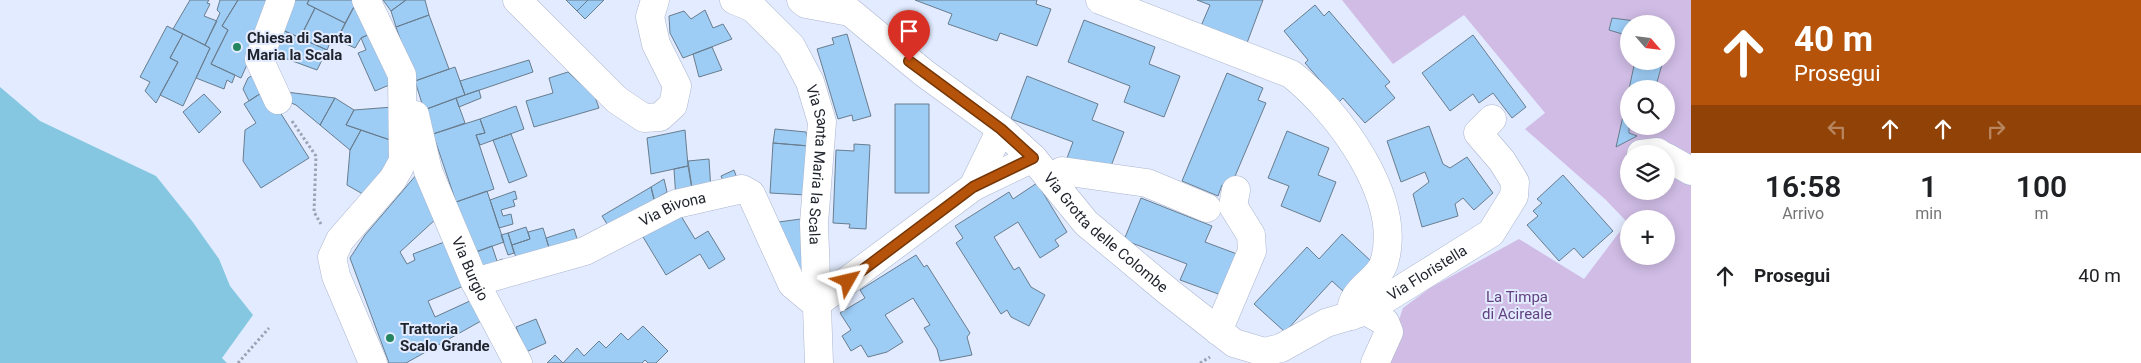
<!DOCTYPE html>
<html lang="it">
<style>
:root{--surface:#fff;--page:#f6f6f6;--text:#202124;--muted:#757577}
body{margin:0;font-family:Roboto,sans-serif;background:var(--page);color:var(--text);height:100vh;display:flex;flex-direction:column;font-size:19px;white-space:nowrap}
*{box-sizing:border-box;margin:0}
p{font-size:16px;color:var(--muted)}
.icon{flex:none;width:28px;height:28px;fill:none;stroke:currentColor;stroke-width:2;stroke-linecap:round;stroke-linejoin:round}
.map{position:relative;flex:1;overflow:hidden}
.side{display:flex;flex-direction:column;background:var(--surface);width:450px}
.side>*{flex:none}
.banner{background:#b45309;color:#fff;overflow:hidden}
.needle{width:32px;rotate:118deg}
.buttons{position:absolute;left:1620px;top:15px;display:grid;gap:10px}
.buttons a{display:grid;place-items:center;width:55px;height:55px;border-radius:50%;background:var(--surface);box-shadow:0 2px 12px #0003;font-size:25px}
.pin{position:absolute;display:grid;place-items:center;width:42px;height:42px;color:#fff;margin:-51px -21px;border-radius:50% 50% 50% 0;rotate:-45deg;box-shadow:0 0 5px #0007}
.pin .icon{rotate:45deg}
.me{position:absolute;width:55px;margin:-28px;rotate:53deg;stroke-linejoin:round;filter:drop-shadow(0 0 4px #0008)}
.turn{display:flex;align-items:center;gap:18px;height:105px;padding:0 20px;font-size:22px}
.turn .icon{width:65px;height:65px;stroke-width:2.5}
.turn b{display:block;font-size:35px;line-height:42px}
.lanes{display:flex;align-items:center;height:48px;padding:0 20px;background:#0003;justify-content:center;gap:25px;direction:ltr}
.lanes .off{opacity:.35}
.eta{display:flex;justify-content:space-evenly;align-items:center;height:85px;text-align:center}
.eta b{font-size:30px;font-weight:600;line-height:35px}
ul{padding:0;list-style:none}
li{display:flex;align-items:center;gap:15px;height:75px;padding:0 20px}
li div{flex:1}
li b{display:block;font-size:19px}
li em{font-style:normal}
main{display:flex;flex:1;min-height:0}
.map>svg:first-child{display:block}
.green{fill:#d0bce5;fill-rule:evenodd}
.water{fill:#85c7e1}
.building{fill:#9dccf5;stroke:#697d8e}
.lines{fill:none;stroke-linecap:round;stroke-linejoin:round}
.street-casing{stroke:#abb6cd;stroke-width:29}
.path{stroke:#9ba2b2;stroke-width:3;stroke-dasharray:2.5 2.5;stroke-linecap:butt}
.street{stroke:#fff;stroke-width:28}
.route-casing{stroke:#753606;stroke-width:12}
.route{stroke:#b45309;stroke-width:9}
.poi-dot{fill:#23865f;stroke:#e2ebff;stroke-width:2}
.labels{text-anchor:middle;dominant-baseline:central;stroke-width:4;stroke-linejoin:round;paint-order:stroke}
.poi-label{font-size:15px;font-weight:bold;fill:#1e222b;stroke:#e2ebff;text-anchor:start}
.street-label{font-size:15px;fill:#1e222b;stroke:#e2ebff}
.park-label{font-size:15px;fill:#634180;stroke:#e2ebff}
</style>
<main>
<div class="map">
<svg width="1691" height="363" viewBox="0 0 1691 363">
<rect width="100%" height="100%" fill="#e2ebff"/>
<path class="green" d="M1342,0H1691V363H1384L1403,308L1430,288L1519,239L1584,279L1627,222L1606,200L1525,129L1545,113L1464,15L1393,64ZM1629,24H1666V61H1629ZM1629,89H1666V126H1629ZM1629,154H1666V191H1629ZM1629,219H1666V256H1629Z"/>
<path class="water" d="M0,87L40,121L156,176L192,221L219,259L230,286L253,315L222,358L227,363H0Z"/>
<path class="building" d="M190,0H209L207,3L210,4L204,16L217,21L205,45L173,29Z
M220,0H238L222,26L228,30L211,64L235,75L232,83L227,80L224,89L196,78L210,48L205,45L220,13L217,10Z
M238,0H276L241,78L211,64L228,30L222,26Z
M288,0H309L307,4L315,8L300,38L278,28Z
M309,0H357V1L345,23L307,4Z
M383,0H406L391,11Z
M406,0H425L429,15L396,27L391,11Z
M566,0H588L577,11Z
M588,0H604L585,19L577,11Z
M915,0H1037L1036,4L1051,9L1037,46L1000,33L997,41L948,24L952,14Z
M1197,0H1263L1247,43L1201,26L1210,5Z
M357,1L372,33L361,38L355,48L337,40Z
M1315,5L1324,16L1329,11L1390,82L1385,86L1395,98L1365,123L1343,98L1339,102L1305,63L1308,60L1284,31Z
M315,8L345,23L337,40L332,38L327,50L300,38Z
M705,10L713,28L723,24L732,39L683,58L670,33L669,16L684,11L691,19Z
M429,15L449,69L415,81L396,27Z
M1612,18L1643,22L1648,24H1629V36L1609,30Z
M1084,20L1155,47L1149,64L1180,76L1164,117L1124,102L1130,86L1068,62Z
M167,26L183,34L170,58L178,62L156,103L145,91L150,82L140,77Z
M278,28L327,50L317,70L268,52Z
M1666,29L1671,30L1666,48Z
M372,33L394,83L375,91L358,53L366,50L361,38Z
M183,34L210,48L183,106L160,95L178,62L170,58Z
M847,34L871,116L853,121L852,115L838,119L817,49L834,44L832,38Z
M1473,35L1526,107L1512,118L1493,93L1479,103L1473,94L1450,111L1422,73Z
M712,47L722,70L699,77L693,54Z
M529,60L533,72L465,95L460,81Z
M1635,61H1663L1655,89H1629Z
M455,67L465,95L424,110L415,81Z
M568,72L595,97L599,108L534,127L526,101L553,93L549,78Z
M256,73L266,90L249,101L243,89L248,78Z
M1227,73L1263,88L1258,100L1266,103L1230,188L1222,185L1218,196L1182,181Z
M1027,76L1098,104L1092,120L1124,132L1108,174L1067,158L1073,142L1011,119Z
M266,90L309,158L261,188L243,161L245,130L256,123L244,104Z
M479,90L481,98L459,107L456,98Z
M1629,90V133L1637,136L1616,147Z
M286,92L335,98L320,125L296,105L282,99Z
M204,94L221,112L199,133L183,112Z
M335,98L354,110L346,125L361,130L350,150L320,125Z
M456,98L465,123L433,134L424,110Z
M895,104H929V193H895Z
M516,106L524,129L480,145L476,135L485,133L480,119Z
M393,107V141L346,125L354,110Z
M480,119L485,133L476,135L494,189L456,202L433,134Z
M1429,126L1443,164L1450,168L1467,157L1493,193L1474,210L1463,198L1455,204L1458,216L1422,227L1413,194L1429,182L1425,172L1401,182L1387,141Z
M775,129L806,132L809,146L773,143Z
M361,130L393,141L395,149L368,197L347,185L350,150Z
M685,130L688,166L651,174L647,138Z
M1287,131L1329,148L1318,175L1336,182L1320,222L1281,206L1289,186L1268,178Z
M511,134L527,176L509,183L493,140Z
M773,143L809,146L806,195L770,193Z
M854,144L870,145L866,229L849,228L850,224L833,223L836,150L854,151Z
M709,159L711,191L693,195L688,161Z
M688,166L693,195L676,199L674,169Z
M734,170L738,181L725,186L721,176Z
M417,174L437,218L400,252L407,264L415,260L413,254L447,241L466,285L428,301L435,317L472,300L481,321L406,363H389L350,258L365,235Z
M1563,175L1613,231L1583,258L1574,248L1559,261L1527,225L1538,216L1533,211L1542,203L1537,199Z
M664,179L667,192L654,200L651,187Z
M1037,183L1067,232L1055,240L1059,246L1040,258L1018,222L994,237L1014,270L1019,267L1031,287L1045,295L1029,326L1011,317L1007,310L1001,314L956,243L963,238L955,226L1009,192L1013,199Z
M651,187L656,206L612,232L602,216Z
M487,191L504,242L473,253L456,202Z
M515,191L517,199L513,200L515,206L501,210L503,216L511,214L513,224L499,228L490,200Z
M1141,198L1212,226L1205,242L1237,254L1221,295L1180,280L1187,264L1124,240Z
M678,211L695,239L708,231L725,259L709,269L700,254L666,275L640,232Z
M801,219L803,281L771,223Z
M526,227L530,239L512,245L508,233Z
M543,228L551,254L518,264L512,245L530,239L528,232Z
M574,229L579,245L551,254L546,238Z
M508,233L514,253L508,255L501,235Z
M1342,234L1372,262L1344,292L1332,281L1285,332L1254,304L1307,247L1319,259Z
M492,246L497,261L503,259L505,267L481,276L473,253Z
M916,255L924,267L927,265L970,333L967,337L972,355L940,361L937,349L924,328L930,325L913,298L885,315L903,342L887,352L868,357L861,345L851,351L842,336L851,330L840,313L865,298L860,290Z
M536,319L546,343L526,352L516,327Z
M643,326L668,351L656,363H648L645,360L642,363H547L555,355L563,363L577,348L584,356L599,341L606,348L621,333L628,340Z"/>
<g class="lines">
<g class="street-casing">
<g id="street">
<path d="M366,0L402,75L403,161L393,179L340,240L332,257L336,276L373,363"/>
<path d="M517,0L617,100L644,118L660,117L673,105L677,86L656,44L650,17L655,0"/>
<path id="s1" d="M734,0L753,8L791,46L810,82L822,122L814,223L819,363"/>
<path id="s2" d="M801,0L806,4L850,12L924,73L1001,129L1033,158L1086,223L1170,293L1234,343L1264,352L1281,348L1326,323L1366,311L1491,233L1514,196L1515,182L1502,161L1478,133L1492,119"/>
<path d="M1100,0L1291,74C1338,111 1404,199 1384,263C1378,282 1349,289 1351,316"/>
<path d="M278,100L259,59L281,0"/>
<path id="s3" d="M415,115L428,171L475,282L518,363"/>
<path d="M1641,154L1657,152L1660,154"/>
<path d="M1666,157L1691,171"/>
<path d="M1049,178L1062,171L1147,183L1207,208"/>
<path d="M973,187L1001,129"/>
<path id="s4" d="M475,282L585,251L676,204L742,189L751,194L792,284L816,304L973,187L1033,158"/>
<path d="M1366,311L1385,322L1389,332L1375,363"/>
<path d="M1218,331L1252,251L1251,235L1233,206L1236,190"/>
</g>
</g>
<path class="path" d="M292,121L316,156L314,212L321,224
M238,363L269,328
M1200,363L1210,357"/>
<use href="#street" class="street"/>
</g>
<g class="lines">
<g class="route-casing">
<path id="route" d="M848,281L973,187L1033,158L1001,129L909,61"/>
</g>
<use href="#route" class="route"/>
</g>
<g class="poi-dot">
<circle cx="237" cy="47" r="5"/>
<circle cx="390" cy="338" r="5"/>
</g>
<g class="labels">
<g class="poi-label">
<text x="247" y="38">Chiesa di Santa<tspan x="247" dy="17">Maria la Scala</tspan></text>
<text x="400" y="329">Trattoria<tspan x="400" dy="17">Scalo Grande</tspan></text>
</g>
<g class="street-label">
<text stroke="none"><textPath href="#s1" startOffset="199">Via Santa Maria la Scala</textPath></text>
<text stroke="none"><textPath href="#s4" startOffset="212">Via Bivona</textPath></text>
<text stroke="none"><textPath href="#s2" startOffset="390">Via Grotta delle Colombe</textPath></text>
<text stroke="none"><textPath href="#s3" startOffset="164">Via Burgio</textPath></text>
<text stroke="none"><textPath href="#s2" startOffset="774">Via Floristella</textPath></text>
</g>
<g class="park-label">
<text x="1517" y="297">La Timpa<tspan x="1517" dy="17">di Acireale</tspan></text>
</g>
</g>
</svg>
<div class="buttons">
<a><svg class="needle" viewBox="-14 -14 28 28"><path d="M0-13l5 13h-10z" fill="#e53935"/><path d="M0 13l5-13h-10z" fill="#757577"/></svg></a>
<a><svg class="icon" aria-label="search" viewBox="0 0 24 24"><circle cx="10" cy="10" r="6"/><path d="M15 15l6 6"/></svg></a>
<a><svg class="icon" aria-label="layers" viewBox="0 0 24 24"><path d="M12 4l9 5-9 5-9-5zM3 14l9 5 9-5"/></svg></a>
<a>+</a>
</div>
<div class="pin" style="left:909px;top:61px;background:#d93025"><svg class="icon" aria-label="arrive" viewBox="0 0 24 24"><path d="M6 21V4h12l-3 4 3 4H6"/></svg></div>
<svg class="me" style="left:848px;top:281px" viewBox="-20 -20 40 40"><path d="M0-17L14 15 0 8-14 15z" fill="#b45309" stroke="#fff" stroke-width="4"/></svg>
</div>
<section class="side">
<div class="banner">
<div class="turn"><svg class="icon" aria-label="ahead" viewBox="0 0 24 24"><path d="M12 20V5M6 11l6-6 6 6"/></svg><div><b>40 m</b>Prosegui</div></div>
<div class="lanes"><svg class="icon off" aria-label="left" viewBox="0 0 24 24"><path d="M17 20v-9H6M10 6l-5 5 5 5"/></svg><svg class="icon" aria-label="ahead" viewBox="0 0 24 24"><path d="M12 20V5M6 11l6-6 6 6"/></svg><svg class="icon" aria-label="ahead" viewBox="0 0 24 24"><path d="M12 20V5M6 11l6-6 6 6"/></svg><svg class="icon off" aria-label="right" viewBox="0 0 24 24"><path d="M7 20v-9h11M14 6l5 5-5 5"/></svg></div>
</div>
<div class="eta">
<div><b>16:58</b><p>Arrivo</p></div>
<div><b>1</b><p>min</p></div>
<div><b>100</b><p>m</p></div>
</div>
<ul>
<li><svg class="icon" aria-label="ahead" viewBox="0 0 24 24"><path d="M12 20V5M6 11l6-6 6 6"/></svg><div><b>Prosegui</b></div><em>40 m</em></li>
</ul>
</section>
</main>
